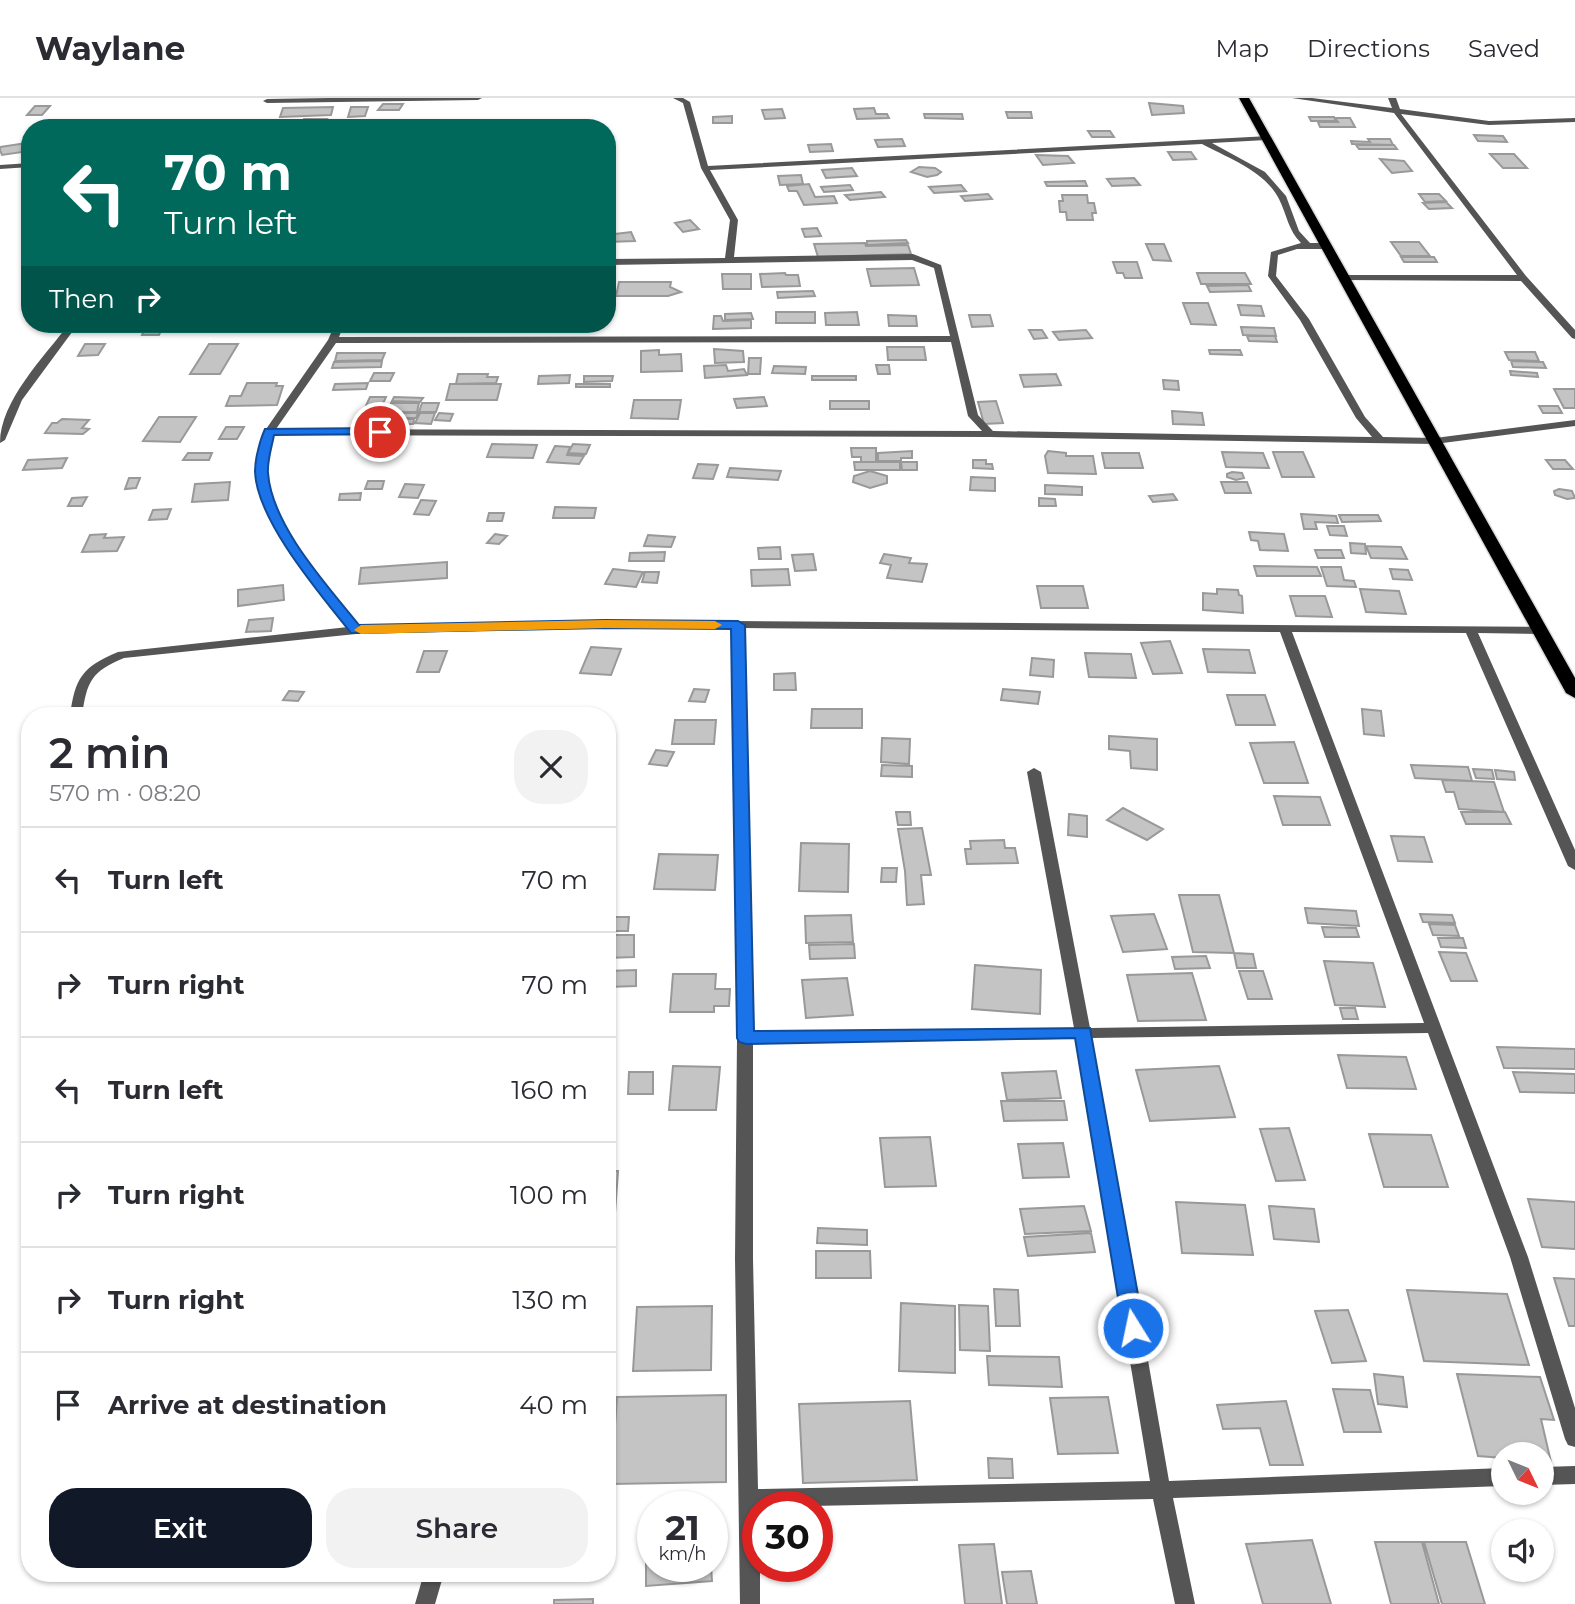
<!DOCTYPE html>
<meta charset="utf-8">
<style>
:root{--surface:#fff;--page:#f2f2f3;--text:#2b2b33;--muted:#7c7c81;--line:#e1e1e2;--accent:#111827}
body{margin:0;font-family:Montserrat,sans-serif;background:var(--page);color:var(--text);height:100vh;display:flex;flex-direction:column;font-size:26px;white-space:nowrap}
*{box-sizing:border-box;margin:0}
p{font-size:23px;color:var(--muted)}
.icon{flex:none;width:38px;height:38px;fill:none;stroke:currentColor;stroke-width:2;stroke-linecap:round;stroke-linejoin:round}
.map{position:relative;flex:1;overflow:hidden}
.panel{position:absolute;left:21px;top:609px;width:595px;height:875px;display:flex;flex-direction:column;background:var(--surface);border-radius:28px;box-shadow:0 2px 5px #0004}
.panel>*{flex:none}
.guide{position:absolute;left:21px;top:21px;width:595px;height:214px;border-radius:28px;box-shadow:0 2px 5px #0004;background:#00695c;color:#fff;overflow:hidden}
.needle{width:46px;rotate:133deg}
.controls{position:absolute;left:1491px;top:1344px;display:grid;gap:14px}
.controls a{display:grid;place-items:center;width:63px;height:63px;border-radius:50%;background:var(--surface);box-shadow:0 2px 5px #0004;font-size:35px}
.speed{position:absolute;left:637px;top:1393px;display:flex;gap:14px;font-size:35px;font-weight:700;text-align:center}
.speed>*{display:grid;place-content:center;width:91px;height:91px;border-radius:50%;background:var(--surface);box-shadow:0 2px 5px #0004;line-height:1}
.speed small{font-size:18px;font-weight:400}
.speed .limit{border:10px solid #d22;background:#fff;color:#111}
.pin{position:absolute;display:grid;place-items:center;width:60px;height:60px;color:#fff;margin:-30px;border:4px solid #fff;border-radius:50%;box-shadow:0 2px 7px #0007}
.me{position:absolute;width:77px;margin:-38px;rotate:350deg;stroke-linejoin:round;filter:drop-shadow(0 0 5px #0008)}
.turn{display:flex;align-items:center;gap:24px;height:147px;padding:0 28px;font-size:32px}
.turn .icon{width:91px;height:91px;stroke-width:2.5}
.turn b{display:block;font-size:49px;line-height:60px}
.then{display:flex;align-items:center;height:66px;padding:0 28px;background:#0003;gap:14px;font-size:26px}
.round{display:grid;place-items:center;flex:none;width:74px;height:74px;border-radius:28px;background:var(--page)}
.headline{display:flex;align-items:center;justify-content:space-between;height:119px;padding:0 28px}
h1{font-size:42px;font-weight:600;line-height:52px}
.button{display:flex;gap:14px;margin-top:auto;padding:14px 28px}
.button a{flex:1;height:80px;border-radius:28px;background:var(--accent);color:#fff;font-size:28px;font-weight:600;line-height:80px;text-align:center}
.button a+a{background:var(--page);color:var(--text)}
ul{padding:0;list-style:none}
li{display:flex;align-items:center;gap:21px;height:105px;padding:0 28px;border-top:2px solid var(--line)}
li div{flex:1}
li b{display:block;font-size:26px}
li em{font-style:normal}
header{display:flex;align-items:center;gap:42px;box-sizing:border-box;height:98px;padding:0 35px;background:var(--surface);border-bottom:2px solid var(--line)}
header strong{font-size:33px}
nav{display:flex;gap:38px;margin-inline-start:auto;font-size:24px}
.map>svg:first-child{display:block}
.building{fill:#c4c4c4;stroke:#999;stroke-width:2}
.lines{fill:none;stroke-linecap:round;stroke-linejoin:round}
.trunk-casing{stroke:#dbdbdb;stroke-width:3}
.minor{fill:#555;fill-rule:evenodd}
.trunk{fill:#000;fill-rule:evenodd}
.route{fill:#1a73e8;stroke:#114b97;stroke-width:2}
.slow{fill:#f59e0b}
</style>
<header>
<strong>Waylane</strong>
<nav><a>Map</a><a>Directions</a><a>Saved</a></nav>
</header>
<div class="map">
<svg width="1575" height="1506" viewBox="0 0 1575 1506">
<rect width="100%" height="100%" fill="#fff"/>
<path class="building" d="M1149,5L1183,8L1184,15L1152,17Z
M383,6H403L399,12H378Z
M35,8H50L42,17H27Z
M333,9L331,17L280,19L283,10Z
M351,9H368L365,18L348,19Z
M874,10L876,16H887L889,20L857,21L854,11Z
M782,11L785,20L765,21L762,12Z
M1006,14H1031L1032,20H1008Z
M924,16H962L963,21L925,20Z
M732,18V25H713V19Z
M1309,19H1334L1336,23H1311Z
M1335,20H1350L1355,29H1320L1318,24H1338Z
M304,21H327L324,28H330L301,30Z
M1088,33H1110L1114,39H1092Z
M1474,37L1503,38L1507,44L1478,43Z
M902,41L905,48L878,49L875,42Z
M1368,41H1390L1393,47L1352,46L1351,43L1370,44Z
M26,45L29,53L2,57L0,52V49Z
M831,46L833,53L810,54L808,47Z
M1356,47H1394L1397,51H1359Z
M1168,54H1191L1196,61L1173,62Z
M1490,56H1514L1527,70H1503Z
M1036,57L1068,58L1074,65L1043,67Z
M1380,61L1404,63L1412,73L1392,75Z
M919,69L935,70L941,74L937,77L927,79L911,74Z
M852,70L857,78L826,80L822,72Z
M801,77L803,86L780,87L778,78Z
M1134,80L1140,87L1112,88L1107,81Z
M1085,83L1087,88H1047L1045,84Z
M809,86L815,99L834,98L837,105L804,107L797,93H789L787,88Z
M850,87L853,92L824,94L821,89Z
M961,87L966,93L934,95L929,89Z
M881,94L885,99L850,102L845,97Z
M988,96L992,101L965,103L961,98Z
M1419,96H1439L1446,103L1425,104Z
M1062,97H1087L1088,105H1094L1096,115H1092L1093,122H1067L1066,114H1060L1059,103H1063Z
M1446,104L1452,110L1429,111L1423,105Z
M690,122L699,131L683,134L675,125Z
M817,130L821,138L805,139L802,131Z
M631,134L635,143L607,144V137Z
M906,142L908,145L867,147V143Z
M1391,144H1419L1430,158H1401Z
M865,145L866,148L908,147L911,156L818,159L814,146Z
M1146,146H1164L1171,163L1153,162Z
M1401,159H1434L1437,164H1404Z
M1113,164H1137L1142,180H1125L1123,175H1117Z
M914,170L919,187L871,188L867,171Z
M785,175L786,177H798L800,188L762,189L760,176Z
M1197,175H1245L1251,186H1201Z
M722,176H751V191H723Z
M619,184H671L670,189L681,194L668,198H616Z
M1248,187L1251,193L1210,194L1207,188Z
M813,193L815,198L778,200L777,194Z
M1183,205H1208L1216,227L1191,226Z
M1238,207L1261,208L1264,218L1241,217Z
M776,214H815V225H776Z
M857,214L859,227H826L825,215Z
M751,215L753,221L725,222V216Z
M888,217L916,218L917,228H889Z
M969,217H990L993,228L972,229Z
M714,218H721L723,223L751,222V230L713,231Z
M257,226H313L311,228H256Z
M365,226H400L396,232L362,231Z
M445,226H483L481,232L443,231Z
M562,226H592L591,230L561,229Z
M1241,229L1274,230L1276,238L1243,237Z
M145,230H162L159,237H142Z
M1029,232H1042L1047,240L1034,241Z
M1086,232L1092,240L1059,242L1053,234Z
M1247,238H1275L1277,244L1249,243Z
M85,246H105L98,257L78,258Z
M209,246H238L220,276H190Z
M887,249H924L926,262H888Z
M714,251L743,253L744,264L715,265Z
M659,252V257L681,256L682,273L641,274V253Z
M1209,252H1240L1242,257L1210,256Z
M1505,254H1535L1539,263L1509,262Z
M337,255H385L382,262L335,263Z
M749,260H761L760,276H748Z
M382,263L381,269L332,270L334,264Z
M1511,263L1543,264L1546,270L1513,269Z
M726,267L728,273L744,271L747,277L705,280L704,268Z
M876,267H889L890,276H878Z
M774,268L806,269L805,276L772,275Z
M1510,273L1537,275L1538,279L1511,277Z
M374,275H394L390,283H370Z
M458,276H488L487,279H498L496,285L456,286Z
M1056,276L1061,287L1024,289L1020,277Z
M570,277L569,285L538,286L539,278Z
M584,278H613L612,283L584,284Z
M812,278H856V282H812Z
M1163,282L1178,283L1179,292L1164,291Z
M247,285H277L276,288H283L277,307L226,308L230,298H241Z
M368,285L366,291L333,292L335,286Z
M450,286H501L497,302H446Z
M576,286H610V289H576Z
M1554,291H1575V310H1564Z
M370,299H386L379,314H363Z
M394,299L423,300L420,304L392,303Z
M764,299L767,308L737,310L734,301Z
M634,302H681L678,321L631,320Z
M830,303H869V311H830Z
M996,303L1003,325L984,326L978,304Z
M391,305H419L417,314H388Z
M422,305H439L436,314H419Z
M1539,308H1558L1562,315H1543Z
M1172,313L1202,315L1204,327L1173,326Z
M382,315H418L416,320H379Z
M420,315H435L431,326L415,325Z
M439,315L453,316L450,323L435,322Z
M159,319H196L180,344L143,343Z
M62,321L89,322L82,330L89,331L83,336L45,335L52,325H57Z
M379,321H414L413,326H377Z
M226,329H244L237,341H219Z
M492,346L537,347L533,360L487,359Z
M573,346L590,347L586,356L568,355Z
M555,348L570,349L567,357L584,358L579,366L547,364Z
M851,350H876V364H861V359H852Z
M912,353V360H901V363H878V355Z
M1048,353L1066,355V358H1093L1096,376L1048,375L1045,358Z
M1222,354L1263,355L1269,370L1226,369Z
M1273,354H1303L1314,379H1282Z
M188,355H212L209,362H183Z
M1102,355H1139L1143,370H1105Z
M67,360L62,370L23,372L28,362Z
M973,362H986V366H992L993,371L973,370Z
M1546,362H1565L1573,371H1553Z
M854,364H900V372H855Z
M901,364H917V372H902Z
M698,366L718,367L713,381L693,380Z
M730,370L781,373L778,382L727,379Z
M870,373L887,378V385L870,390L853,384L854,378Z
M1232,374L1242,375L1244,380L1236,382L1227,379V376Z
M971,379L995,380V393L970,392Z
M129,380H140L136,390L125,391Z
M368,383H384L382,391H365Z
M230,384L228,402L192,404L195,386Z
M1221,384H1247L1251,395H1225Z
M405,386L424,387L418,400L399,399Z
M1045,387L1082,389V397L1045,396Z
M1559,391L1572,393L1575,400L1567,401L1555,397L1554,393Z
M361,395L360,402H339L340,396Z
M1173,396L1177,402L1153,404L1149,398Z
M87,399L82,408H68L72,400Z
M1039,400L1055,401L1056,408H1039Z
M421,402L436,403L429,417L414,416Z
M555,409L596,410L594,420H553Z
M171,411L167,421L149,422L153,412Z
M489,415H504L502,423H487Z
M1301,416L1336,418L1338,425L1315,424L1317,431H1304Z
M1339,417H1378L1381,423L1342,424Z
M1327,428H1344L1347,438L1330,437Z
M1249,434L1284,436L1288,453L1260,452L1258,443L1251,442Z
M106,436L104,440L124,439L117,453L82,454L90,437Z
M495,436L507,438L499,446L487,445Z
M648,437L675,439L671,449L644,448Z
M1350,445L1365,446L1366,456L1351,455Z
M1366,448L1401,449L1407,461L1371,460Z
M780,449L781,461H759L758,450Z
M1315,452H1341L1344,460H1318Z
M665,454L664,463H629L630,455Z
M813,456L816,472L795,473L792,457Z
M884,456L911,460L909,465L927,466L922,484L887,480L891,467L880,465Z
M447,464V480L359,486L361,470Z
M1254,468L1317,469L1321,478H1257Z
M1321,469H1341L1344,482L1354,483L1356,489L1327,488Z
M613,471L643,474L636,489L605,486Z
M788,471L790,487L752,488L751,472Z
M1390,471L1408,472L1412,482L1393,481Z
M645,474H659L657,485L642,484Z
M283,487L284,502L238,508V492Z
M1037,488H1083L1088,510H1041Z
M1217,491L1238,492L1239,497L1242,498L1243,515L1203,512V495L1217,496Z
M1360,491L1399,493L1406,516L1366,514Z
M1290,498H1325L1332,519L1296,518Z
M273,520L271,533L246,534L249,522Z
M1170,543L1182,575L1153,576L1141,545Z
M591,549L621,551L611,577L580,575Z
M1203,551L1249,552L1255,575L1208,574Z
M424,553H447L439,574H417Z
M1085,555L1131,556L1136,580L1089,579Z
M1032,560L1054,562L1053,579L1030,577Z
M795,575L796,592H774V576Z
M694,591L709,592L705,604L689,603Z
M1003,591L1040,594L1038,606L1001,602Z
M289,593L304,594L298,603L283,602Z
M1227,597H1265L1275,627H1236Z
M812,611H862V630H811Z
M1362,611L1381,613L1384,638L1364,636Z
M675,622H716L714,646H672Z
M1109,638L1157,641V672L1131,670L1130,653L1109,651Z
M882,640L910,641L909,666L881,664Z
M1294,644L1308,685H1264L1250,645Z
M656,652L674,654L667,668L649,666Z
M882,667L912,668V679L881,678Z
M1411,667L1468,669L1472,683L1415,680Z
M1473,671L1492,672L1494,681L1476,680Z
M1495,672L1514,674L1515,682L1497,681Z
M1442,682L1494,684L1504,714L1459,711L1454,694H1446Z
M1274,698L1320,699L1330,727H1283Z
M1123,710L1163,731L1147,742L1107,722Z
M896,714H910L911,727H898Z
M1461,714H1505L1511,726H1466Z
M1069,716L1087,718V739L1068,737Z
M922,730L931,777H921L924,806L907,807L905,773L898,731Z
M1391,738L1424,739L1432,764L1398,763Z
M1004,742L1005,750H1015L1018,765L967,766L965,751H971L970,743Z
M801,745L849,746L848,794L799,793Z
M659,756L718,757L715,792L654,791Z
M882,770H897L896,784H881Z
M1179,797H1219L1234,855L1193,854Z
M1305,810L1356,813L1359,828L1308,825Z
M1154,816L1167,851L1123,854L1111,818Z
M1420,816L1452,817L1455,825L1423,824Z
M851,817L853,844L806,845L805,818Z
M607,819H629L628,833H607Z
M1429,826L1455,827L1459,838L1433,837Z
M1322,829L1356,830L1359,839H1325Z
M607,837H634V859L607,860Z
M1438,840H1463L1466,850L1441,849Z
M854,846L855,860L810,861L809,847Z
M1439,854L1466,855L1477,883H1451Z
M1234,855L1253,856L1256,870H1237Z
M1206,858L1210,870L1175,871L1172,859Z
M1324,863L1373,865L1385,909L1335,907Z
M975,867L1041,872L1040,916L972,911Z
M636,872V888L607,889V873Z
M1239,873H1263L1272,901H1248Z
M1192,875L1206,922L1138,923L1127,877Z
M673,876H716L715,891H730L729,908H714V914H670Z
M847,880L853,917L806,920L802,882Z
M1340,910H1355L1358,921H1343Z
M1497,949L1575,951V971L1504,970Z
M1338,957L1406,959L1416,991L1347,990Z
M673,968L720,969L716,1012H669Z
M1219,968L1235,1019L1150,1023L1136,972Z
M1056,973L1061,1000L1007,1002L1002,975Z
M629,974H653V996H628Z
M1513,974L1575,976V995L1520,994Z
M1001,1003H1064L1067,1022L1004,1023Z
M1289,1030L1305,1082L1276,1083L1260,1031Z
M1369,1036L1431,1037L1448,1089H1384Z
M930,1039L936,1088L885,1089L880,1040Z
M1063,1045L1069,1079L1023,1080L1018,1046Z
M607,1073H618L615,1115H607Z
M1528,1101L1575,1104V1151L1542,1149Z
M1176,1104L1245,1107L1253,1157L1182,1155Z
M1084,1108L1091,1133L1025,1136L1020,1111Z
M1269,1108L1314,1111L1319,1144L1274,1141Z
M818,1130L867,1132V1147L817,1145Z
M1091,1135L1095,1154L1028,1158L1024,1139Z
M816,1153H870L871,1180H816Z
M1554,1180L1575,1181V1228H1569Z
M994,1191L1018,1192L1020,1228H996Z
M1407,1192L1507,1196L1529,1267L1424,1263Z
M901,1205L955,1208V1275L899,1273Z
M959,1207L988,1208L990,1253L960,1252Z
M712,1208L711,1272L633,1273L637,1209Z
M1348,1212L1366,1263L1332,1265L1315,1213Z
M987,1258L1059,1259L1062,1289L989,1287Z
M1374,1276L1403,1279L1407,1309L1378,1306Z
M1457,1276L1540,1279L1554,1322L1541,1321L1551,1364L1542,1363V1356H1503V1360L1478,1358Z
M1333,1291L1370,1292L1381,1334H1344Z
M726,1297V1384L611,1386L617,1299Z
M1108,1299L1118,1355L1058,1356L1050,1300Z
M910,1303L917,1382L803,1385L799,1306Z
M1286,1303L1303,1367H1270L1260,1330L1223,1331L1217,1307Z
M988,1360L1012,1361L1013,1380H989Z
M646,1431H653V1468H711L712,1483L646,1488Z
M1312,1442L1331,1506H1263L1246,1446Z
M1375,1444H1422L1439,1506H1391Z
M1424,1444H1466L1485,1506H1442Z
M994,1446L1002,1506H965L959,1447Z
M1031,1473L1037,1506H1007L1002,1474Z
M593,1501V1506H554V1502Z"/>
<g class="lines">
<g class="trunk-casing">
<path id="trunk" d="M1239,0H1249L1575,580V600L1566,595Z"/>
</g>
<path class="minor" d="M329,0H482L478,2L267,5L263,3L267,1Z
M673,0H683L690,4L708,68L1269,38V42H1266L1212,45L1265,74L1286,98L1299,133L1310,145H1327L1331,148L1327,151H1297L1278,157L1276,178L1309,221L1365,319L1383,339L1435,340L1575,322V328L1435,346L990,339L273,337C271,348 265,363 267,375C272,426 328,489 359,528L605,522L1544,529L1546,532L1540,536L1478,535L1575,752V772L1568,768L1466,535L1292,534L1528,1159L1575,1310V1349L1568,1347L1565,1341L1510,1159L1428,935L1092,940L1169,1383L1503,1370V1388L1173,1400L1195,1506H1175L1153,1401L758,1409V1468H760V1506H740L735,1161L737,940L732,530H605L356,536L124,560C91,574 87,583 82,618H70C75,580 82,569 118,554L348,529L311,482L280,436L265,407L256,373L264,334L328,242L335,226H344L339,239L950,238L934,170L912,162L607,167V161L725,160L730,122L701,70L683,5ZM1202,46C1228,60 1265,73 1279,101C1287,117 1288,132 1301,145L1271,154L1268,178L1300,222L1356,320L1372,339L993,333L978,317L941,167L913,156L734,159L738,122L710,72ZM951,244L968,318L982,333L276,331L336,245ZM744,530L1280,534L1424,925L1090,930L1041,674L1034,670L1027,674L1074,930L753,934ZM1076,941L1150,1383L758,1391L753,1161V945Z
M1292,0H1312L1392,10L1388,0H1396L1400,11L1489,23L1575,20V24L1489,27L1401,16L1526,178L1575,232V241L1572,240L1521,183L1341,182V178L1344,177H1517L1394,15Z
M30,65V69L0,71V67Z
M69,226H78L22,302L5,342L0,345C0,303 44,259 69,226Z
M1575,1368V1386L1542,1387V1369Z
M424,1475H444L435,1506H415Z"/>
<use href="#trunk" class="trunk"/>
</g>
<path class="route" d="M380,330L386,334L384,336L274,337C272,348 267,363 268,375C272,428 327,487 359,527L605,522L738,523L745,527L754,933L1090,930L1144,1230L1141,1236L1133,1239L1126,1236L1123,1230L1075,940L746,946L739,944L737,940L731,531L605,530L351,535C321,497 256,422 255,373C255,361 260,342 265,331Z"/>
<path class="slow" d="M605,522L715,523L722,527L715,531L605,530L361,536L354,532L361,527Z"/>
</svg>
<div class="controls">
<a><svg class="needle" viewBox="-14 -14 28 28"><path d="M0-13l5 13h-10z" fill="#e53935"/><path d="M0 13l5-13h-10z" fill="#7c7c81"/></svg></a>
<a><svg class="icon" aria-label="sound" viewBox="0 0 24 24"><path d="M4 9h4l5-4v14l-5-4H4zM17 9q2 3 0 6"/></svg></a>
</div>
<div class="speed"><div>21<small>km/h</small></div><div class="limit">30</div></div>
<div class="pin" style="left:380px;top:334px;background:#d93025"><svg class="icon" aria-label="arrive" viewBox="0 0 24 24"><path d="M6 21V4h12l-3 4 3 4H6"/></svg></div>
<svg class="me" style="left:1133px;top:1230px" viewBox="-20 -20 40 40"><circle r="17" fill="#1a73e8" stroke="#fff" stroke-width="3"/><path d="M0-11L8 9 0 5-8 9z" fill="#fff"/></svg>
<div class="guide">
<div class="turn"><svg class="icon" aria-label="left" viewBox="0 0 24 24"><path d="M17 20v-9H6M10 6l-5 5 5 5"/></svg><div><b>70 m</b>Turn left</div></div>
<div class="then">Then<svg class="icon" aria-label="right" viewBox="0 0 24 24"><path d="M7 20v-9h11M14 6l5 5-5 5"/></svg></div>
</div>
<section class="panel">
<div class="headline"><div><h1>2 min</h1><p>570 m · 08:20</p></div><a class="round"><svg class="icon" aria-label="close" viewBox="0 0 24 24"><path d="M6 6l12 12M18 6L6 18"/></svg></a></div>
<ul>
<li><svg class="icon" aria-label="left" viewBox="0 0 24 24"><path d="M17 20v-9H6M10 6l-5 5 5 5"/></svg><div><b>Turn left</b></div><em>70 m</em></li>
<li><svg class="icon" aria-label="right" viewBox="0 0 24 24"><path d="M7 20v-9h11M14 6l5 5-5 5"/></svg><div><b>Turn right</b></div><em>70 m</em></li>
<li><svg class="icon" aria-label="left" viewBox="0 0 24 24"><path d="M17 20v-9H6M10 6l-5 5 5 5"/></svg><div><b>Turn left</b></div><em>160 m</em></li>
<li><svg class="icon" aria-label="right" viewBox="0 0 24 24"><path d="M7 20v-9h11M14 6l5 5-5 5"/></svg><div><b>Turn right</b></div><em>100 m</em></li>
<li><svg class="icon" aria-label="right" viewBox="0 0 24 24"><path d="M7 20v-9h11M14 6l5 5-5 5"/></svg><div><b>Turn right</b></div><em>130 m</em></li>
<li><svg class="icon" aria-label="arrive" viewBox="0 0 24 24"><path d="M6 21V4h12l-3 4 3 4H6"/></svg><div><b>Arrive at destination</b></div><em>40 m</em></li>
</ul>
<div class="button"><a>Exit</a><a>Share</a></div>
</section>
</div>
